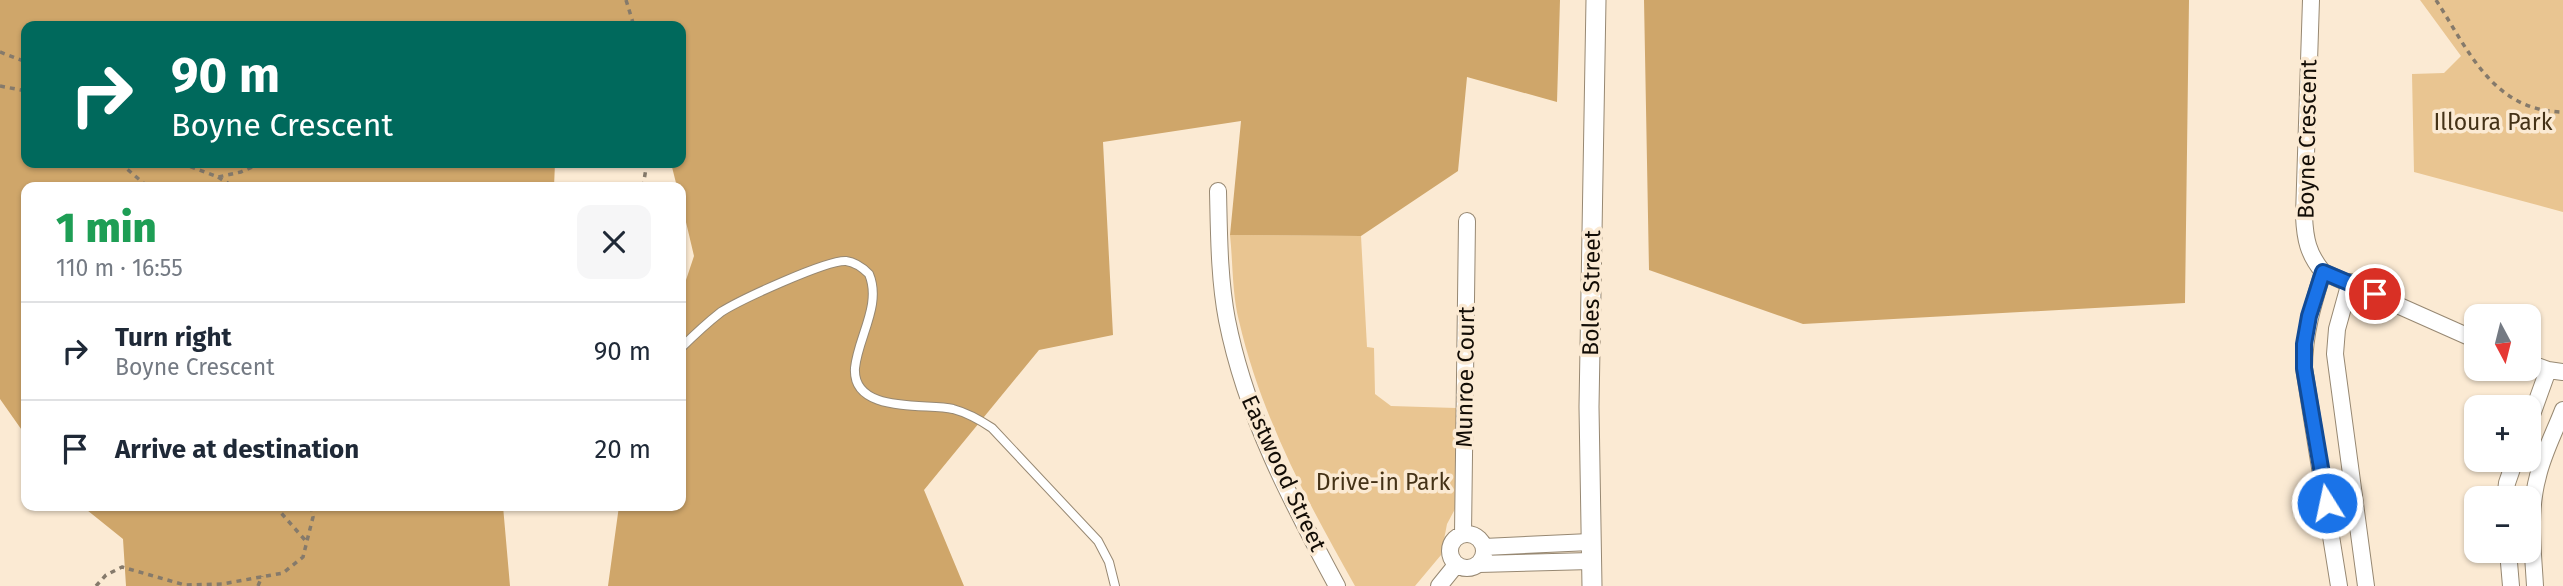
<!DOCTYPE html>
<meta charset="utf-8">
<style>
:root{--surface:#fff;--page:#f6f6f7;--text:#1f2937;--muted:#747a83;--line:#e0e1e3}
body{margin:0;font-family:"Fira Sans",sans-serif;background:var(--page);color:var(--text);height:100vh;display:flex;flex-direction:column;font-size:26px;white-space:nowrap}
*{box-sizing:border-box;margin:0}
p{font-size:23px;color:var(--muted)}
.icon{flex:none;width:38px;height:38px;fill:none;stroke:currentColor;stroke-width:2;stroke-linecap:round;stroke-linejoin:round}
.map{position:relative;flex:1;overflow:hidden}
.sheet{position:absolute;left:21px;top:182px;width:665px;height:329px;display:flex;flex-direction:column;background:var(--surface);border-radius:14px;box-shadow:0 2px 5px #0004}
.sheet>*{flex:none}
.banner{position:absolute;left:21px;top:21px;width:665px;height:147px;border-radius:14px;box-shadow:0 2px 5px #0004;background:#00695c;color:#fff;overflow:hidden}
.needle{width:46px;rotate:173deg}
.buttons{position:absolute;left:2464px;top:304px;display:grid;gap:14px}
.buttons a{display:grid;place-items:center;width:77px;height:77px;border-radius:14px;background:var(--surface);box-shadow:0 2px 5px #0004;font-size:35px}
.pin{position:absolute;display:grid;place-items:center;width:60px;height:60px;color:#fff;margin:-30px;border:4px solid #fff;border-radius:50%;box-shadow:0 2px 7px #0007}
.me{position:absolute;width:77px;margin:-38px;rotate:350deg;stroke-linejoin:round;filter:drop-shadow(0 0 5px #0008)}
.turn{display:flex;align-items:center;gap:24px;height:147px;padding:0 35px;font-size:32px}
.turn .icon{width:91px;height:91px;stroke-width:2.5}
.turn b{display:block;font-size:49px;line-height:60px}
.round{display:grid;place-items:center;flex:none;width:74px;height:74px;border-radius:14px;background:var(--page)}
.headline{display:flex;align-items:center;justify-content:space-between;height:119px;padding:0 35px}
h1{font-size:42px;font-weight:800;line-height:52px;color:#1e9e55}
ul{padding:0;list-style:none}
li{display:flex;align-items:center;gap:21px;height:98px;padding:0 35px;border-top:2px solid var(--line)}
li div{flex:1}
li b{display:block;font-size:26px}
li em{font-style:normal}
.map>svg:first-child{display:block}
.green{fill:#e9c591}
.forest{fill:#cfa66a}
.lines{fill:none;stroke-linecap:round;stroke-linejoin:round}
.service-casing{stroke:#978872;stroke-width:10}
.minor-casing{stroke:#978872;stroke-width:18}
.tertiary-casing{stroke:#978872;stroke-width:21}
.path{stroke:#857a6b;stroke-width:3.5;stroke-dasharray:5 5;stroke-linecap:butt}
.service{stroke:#fff;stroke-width:8}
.minor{stroke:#fff;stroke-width:16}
.tertiary{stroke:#fff;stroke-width:19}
.route-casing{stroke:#114b97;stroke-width:18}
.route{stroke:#1a73e8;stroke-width:12}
.labels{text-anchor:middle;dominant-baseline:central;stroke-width:7;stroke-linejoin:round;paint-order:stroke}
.park-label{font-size:23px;fill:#443217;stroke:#fbead3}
.street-label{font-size:23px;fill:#130d06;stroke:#fbead3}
</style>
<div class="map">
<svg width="2563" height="586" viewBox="0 0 2563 586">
<rect width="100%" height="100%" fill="#fbead3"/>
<path class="green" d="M2420,0H2563V212L2414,172L2412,74L2444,73L2461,56Z
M1230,235L1361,236L1367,347L1374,348L1375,394L1391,406L1456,408L1458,485L1455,509L1447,524L1441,555L1415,586H1355C1307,501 1261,416 1239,321C1232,294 1233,263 1230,235Z"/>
<path class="forest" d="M0,0H1560L1557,102L1467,77L1458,171L1361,236L1230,235L1241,121L1103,142L1113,335L1039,350L924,490L964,586H608L619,506H681V295L694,256L681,201V187H677L671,163H681V26H26V163H555L554,187H26V436L0,399Z
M1644,0H2189L2185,303L1803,324L1649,270Z
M82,506H503L510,586H126L123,539Z"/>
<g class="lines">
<g class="service-casing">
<path id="service" d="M681,348C694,335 707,323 721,312C740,300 826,260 846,261C854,262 863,268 869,274C882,305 858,337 855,368C852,414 925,403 953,409C968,413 980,420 992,428L1098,541L1109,562L1115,586"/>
</g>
<g class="minor-casing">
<path id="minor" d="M2311,0L2304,216C2305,239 2308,254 2323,272L2476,340
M1218,191C1219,234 1219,278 1227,320C1246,416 1291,501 1337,586
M2323,272C2313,304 2304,334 2304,368L2339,586
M2350,282L2337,329L2335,354L2366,586
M2529,363L2548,370L2563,372
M2529,423L2548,370
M2505,499L2507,483L2515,460
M1450 551a17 17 0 1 1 34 0a17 17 0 1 1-34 0Z
M1463,534L1467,221
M1484,547L1590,542
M2508,551L2511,586
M1479,564L1591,561
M1439,586L1456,565
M2535,586C2533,550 2528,512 2538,476C2543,454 2555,431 2563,410"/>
</g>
<g class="tertiary-casing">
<path id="tertiary" d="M1592,586L1589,407L1596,0"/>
</g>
<path class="path" d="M626,0L634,26
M2436,0C2469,51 2493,111 2563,112
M0,52L26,62
M0,86L26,91
M120,163L148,187
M181,163L218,177L241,172L261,163
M218,177L234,187
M643,187L646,168L645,163
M275,506L305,540
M96,586L106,575L122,567L185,585L222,584L283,573L303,557L313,517L311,506
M258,586L262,576"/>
<use href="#service" class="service"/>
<use href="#minor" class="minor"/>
<use href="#tertiary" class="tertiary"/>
</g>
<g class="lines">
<g class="route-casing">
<path id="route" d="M2327,503L2304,368V344L2309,316L2323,272L2375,294"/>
</g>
<use href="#route" class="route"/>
</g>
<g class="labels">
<g class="park-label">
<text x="2493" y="122">Illoura Park</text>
<text x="1383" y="482">Drive-in Park</text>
</g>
<g class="street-label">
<text transform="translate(2307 139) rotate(-89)">Boyne Crescent</text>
<text transform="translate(1591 293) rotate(-89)">Boles Street</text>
<text transform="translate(1465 377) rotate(-89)">Munroe Court</text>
<text transform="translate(1284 473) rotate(65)">Eastwood Street</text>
</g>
</g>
</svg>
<div class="buttons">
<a><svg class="needle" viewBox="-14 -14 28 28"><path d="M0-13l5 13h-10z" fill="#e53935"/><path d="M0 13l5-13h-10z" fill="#747a83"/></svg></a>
<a>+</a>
<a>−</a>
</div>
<div class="pin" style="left:2375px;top:294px;background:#d93025"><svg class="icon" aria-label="arrive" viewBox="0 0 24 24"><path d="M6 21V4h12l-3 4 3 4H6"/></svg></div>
<svg class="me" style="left:2327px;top:503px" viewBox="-20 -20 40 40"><circle r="17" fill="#1a73e8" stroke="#fff" stroke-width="3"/><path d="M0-11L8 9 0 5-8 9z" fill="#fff"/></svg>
<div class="banner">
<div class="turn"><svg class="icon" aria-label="right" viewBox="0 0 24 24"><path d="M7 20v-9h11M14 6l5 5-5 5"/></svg><div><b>90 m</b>Boyne Crescent</div></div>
</div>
<section class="sheet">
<div class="headline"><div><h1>1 min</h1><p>110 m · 16:55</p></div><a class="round"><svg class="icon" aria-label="close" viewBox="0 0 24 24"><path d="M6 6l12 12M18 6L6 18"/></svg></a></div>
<ul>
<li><svg class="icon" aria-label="right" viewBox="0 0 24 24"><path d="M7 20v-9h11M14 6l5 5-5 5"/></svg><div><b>Turn right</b><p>Boyne Crescent</p></div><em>90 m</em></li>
<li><svg class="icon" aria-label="arrive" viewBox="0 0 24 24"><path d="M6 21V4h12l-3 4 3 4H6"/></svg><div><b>Arrive at destination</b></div><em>20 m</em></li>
</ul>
</section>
</div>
